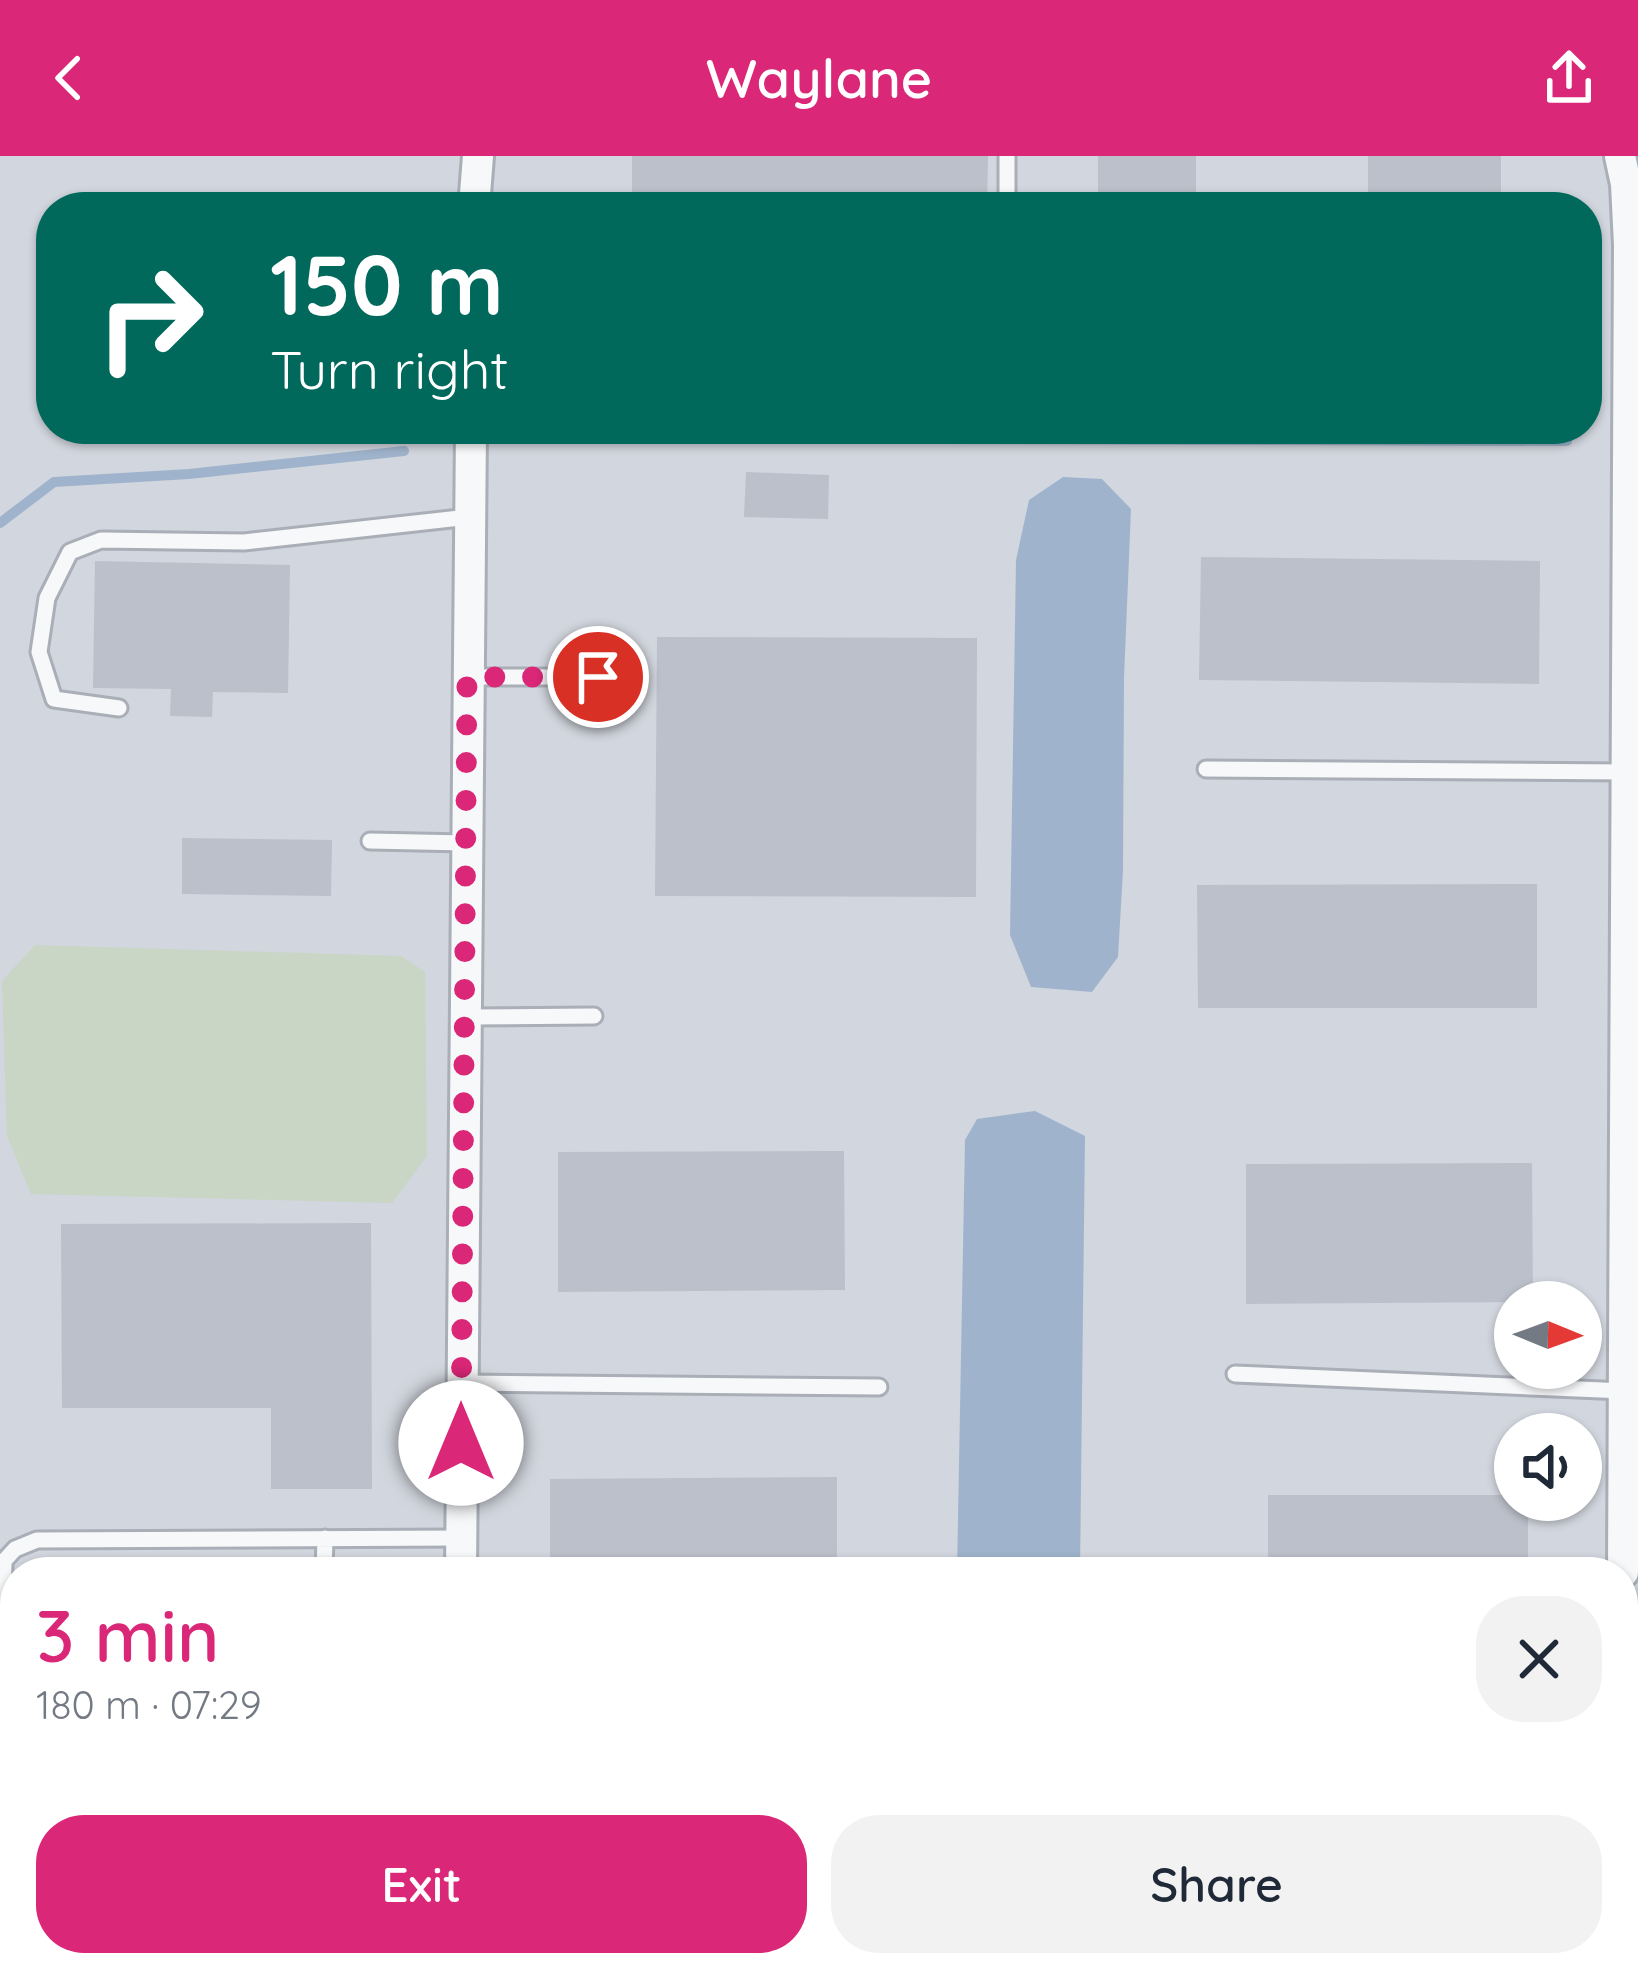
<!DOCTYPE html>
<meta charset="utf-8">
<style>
:root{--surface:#fff;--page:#f2f2f3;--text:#1f2937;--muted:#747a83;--accent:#db2777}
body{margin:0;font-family:Quicksand,sans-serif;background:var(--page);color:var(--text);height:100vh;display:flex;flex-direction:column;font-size:45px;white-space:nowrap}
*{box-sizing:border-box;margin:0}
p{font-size:39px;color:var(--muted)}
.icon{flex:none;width:66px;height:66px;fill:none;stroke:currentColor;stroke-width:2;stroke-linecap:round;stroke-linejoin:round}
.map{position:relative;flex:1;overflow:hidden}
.side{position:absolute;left:0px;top:1401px;width:1638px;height:420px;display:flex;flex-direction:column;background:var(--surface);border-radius:48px 48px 0 0;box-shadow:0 3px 9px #0004}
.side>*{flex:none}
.banner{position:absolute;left:36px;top:36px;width:1566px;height:252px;border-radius:48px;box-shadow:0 3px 9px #0004;background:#00695c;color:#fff;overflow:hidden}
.needle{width:78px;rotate:91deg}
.buttons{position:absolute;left:1494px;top:1125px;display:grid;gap:24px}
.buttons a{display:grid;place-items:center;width:108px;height:108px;border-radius:50%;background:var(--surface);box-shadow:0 3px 9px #0004;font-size:60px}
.pin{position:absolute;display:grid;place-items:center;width:102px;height:102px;color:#fff;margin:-51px;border:6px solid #fff;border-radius:50%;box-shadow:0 3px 12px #0007}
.me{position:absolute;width:132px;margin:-66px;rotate:0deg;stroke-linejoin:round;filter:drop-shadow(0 0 9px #0008)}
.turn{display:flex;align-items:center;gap:42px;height:252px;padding:0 36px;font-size:54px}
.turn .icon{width:156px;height:156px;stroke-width:2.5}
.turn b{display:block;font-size:84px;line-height:102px}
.round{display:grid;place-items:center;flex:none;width:126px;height:126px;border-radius:48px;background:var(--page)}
.headline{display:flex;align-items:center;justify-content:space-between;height:204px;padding:0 36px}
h1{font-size:72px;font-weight:600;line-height:90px;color:var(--accent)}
.action{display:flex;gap:24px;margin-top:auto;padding:24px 36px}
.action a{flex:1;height:138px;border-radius:48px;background:var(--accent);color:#fff;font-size:48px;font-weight:600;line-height:138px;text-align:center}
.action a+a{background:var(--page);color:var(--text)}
header{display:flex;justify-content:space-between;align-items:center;height:156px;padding:0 36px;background:var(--accent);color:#fff;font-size:54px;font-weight:600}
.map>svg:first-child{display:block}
.built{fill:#d2d6de;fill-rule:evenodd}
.green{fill:#c9d6c5}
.water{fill:#9fb4cc}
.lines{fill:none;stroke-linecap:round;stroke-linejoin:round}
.stream{stroke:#9fb4cc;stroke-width:10}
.building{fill:#bbc0ca}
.service-casing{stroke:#a9aeb7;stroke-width:21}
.minor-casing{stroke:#a9aeb7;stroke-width:36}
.service{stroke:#f7f8fa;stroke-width:15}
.minor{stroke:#f7f8fa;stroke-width:30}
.route{stroke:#db2777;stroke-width:21;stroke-dasharray:0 37.8}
</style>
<header><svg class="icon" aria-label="back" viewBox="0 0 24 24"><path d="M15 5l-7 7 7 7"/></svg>Waylane<svg class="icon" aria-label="share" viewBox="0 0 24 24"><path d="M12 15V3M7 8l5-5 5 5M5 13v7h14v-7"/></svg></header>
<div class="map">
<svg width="1638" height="1821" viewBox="0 0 1638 1821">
<rect width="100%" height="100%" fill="#e4e7ec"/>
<path class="built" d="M0,0H1638V1821H0ZM51,51H1587V273H51ZM1515,1146H1581V1212H1515ZM1515,1278H1581V1344H1515ZM15,1416H1623V1806H15Z"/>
<path class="green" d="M35,789L401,800L425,816L427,1000L392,1047L31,1038L7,980L2,825Z"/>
<path class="water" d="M1063,321L1102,323L1131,353L1124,522L1123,715L1118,801L1092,836L1031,831L1010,779L1016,404L1029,344Z
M1035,955L1085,980L1080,1416H957L965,984L977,963Z
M870,1806H1103L1104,1821H870Z"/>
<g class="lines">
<path class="stream" d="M559,282L1567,285
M0,367L54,326L189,318L404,295"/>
</g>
<path class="building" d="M632,0H988L987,51H632Z
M1098,0H1196V51H1098Z
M1368,0H1501V51H1368Z
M746,316L829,319L828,363L744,361Z
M1201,401L1540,405L1539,528L1199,524Z
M95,405L290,409L288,537L213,536L212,561L170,560L171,533L93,532Z
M657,481L977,482L976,741L655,740Z
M182,682L332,684L331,740L182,738Z
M1537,728V852H1198L1197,729Z
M844,995L845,1134L558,1136V996Z
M1532,1007L1533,1146L1246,1148V1008Z
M371,1067L372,1333H271V1252H62L61,1068Z
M837,1321V1416H550V1323Z
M1268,1339H1515V1344H1528V1416H1268Z
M32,1806H153L152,1821H32Z"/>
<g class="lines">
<g class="service-casing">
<path id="service" d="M1007,51V0
M467,521H598
M119,552L54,543L39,496L47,442L70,396L101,384L244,386L469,361
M1206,613L1628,616
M370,685L466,687
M464,861L594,860
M1235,1218L1624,1235
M462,1227L879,1231
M324,1416L325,1382
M15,1472C0,1455 4,1427 4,1405L15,1393L37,1384L461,1382
M0,1584H15
M203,1806V1819L235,1821
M1481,1821V1806"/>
</g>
<g class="minor-casing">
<path id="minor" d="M1620,0L1626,28L1629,89L1623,1416
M474,51L478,0
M461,1416L471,273
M459,1821V1806
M1620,1821V1806"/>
</g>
<use href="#service" class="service"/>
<use href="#minor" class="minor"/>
</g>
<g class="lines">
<path class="route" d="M461,1287L467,521H598"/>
</g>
</svg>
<div class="buttons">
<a><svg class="needle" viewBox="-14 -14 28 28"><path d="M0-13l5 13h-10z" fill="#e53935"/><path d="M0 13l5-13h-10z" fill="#747a83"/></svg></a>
<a><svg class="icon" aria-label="sound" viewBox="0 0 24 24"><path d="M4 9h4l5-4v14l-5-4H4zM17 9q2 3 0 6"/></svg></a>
</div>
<div class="pin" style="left:598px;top:521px;background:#d93025"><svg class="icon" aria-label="arrive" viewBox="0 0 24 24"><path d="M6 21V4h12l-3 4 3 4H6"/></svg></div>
<svg class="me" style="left:461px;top:1287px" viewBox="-20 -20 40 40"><circle r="19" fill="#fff"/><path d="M0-13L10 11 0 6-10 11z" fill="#db2777"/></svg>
<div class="banner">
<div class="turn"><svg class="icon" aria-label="right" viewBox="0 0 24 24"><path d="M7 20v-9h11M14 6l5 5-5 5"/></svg><div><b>150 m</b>Turn right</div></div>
</div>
<section class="side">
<div class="headline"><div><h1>3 min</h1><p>180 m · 07:29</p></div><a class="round"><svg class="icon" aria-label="close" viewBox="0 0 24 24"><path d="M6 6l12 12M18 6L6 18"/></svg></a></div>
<div class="action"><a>Exit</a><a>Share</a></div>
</section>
</div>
